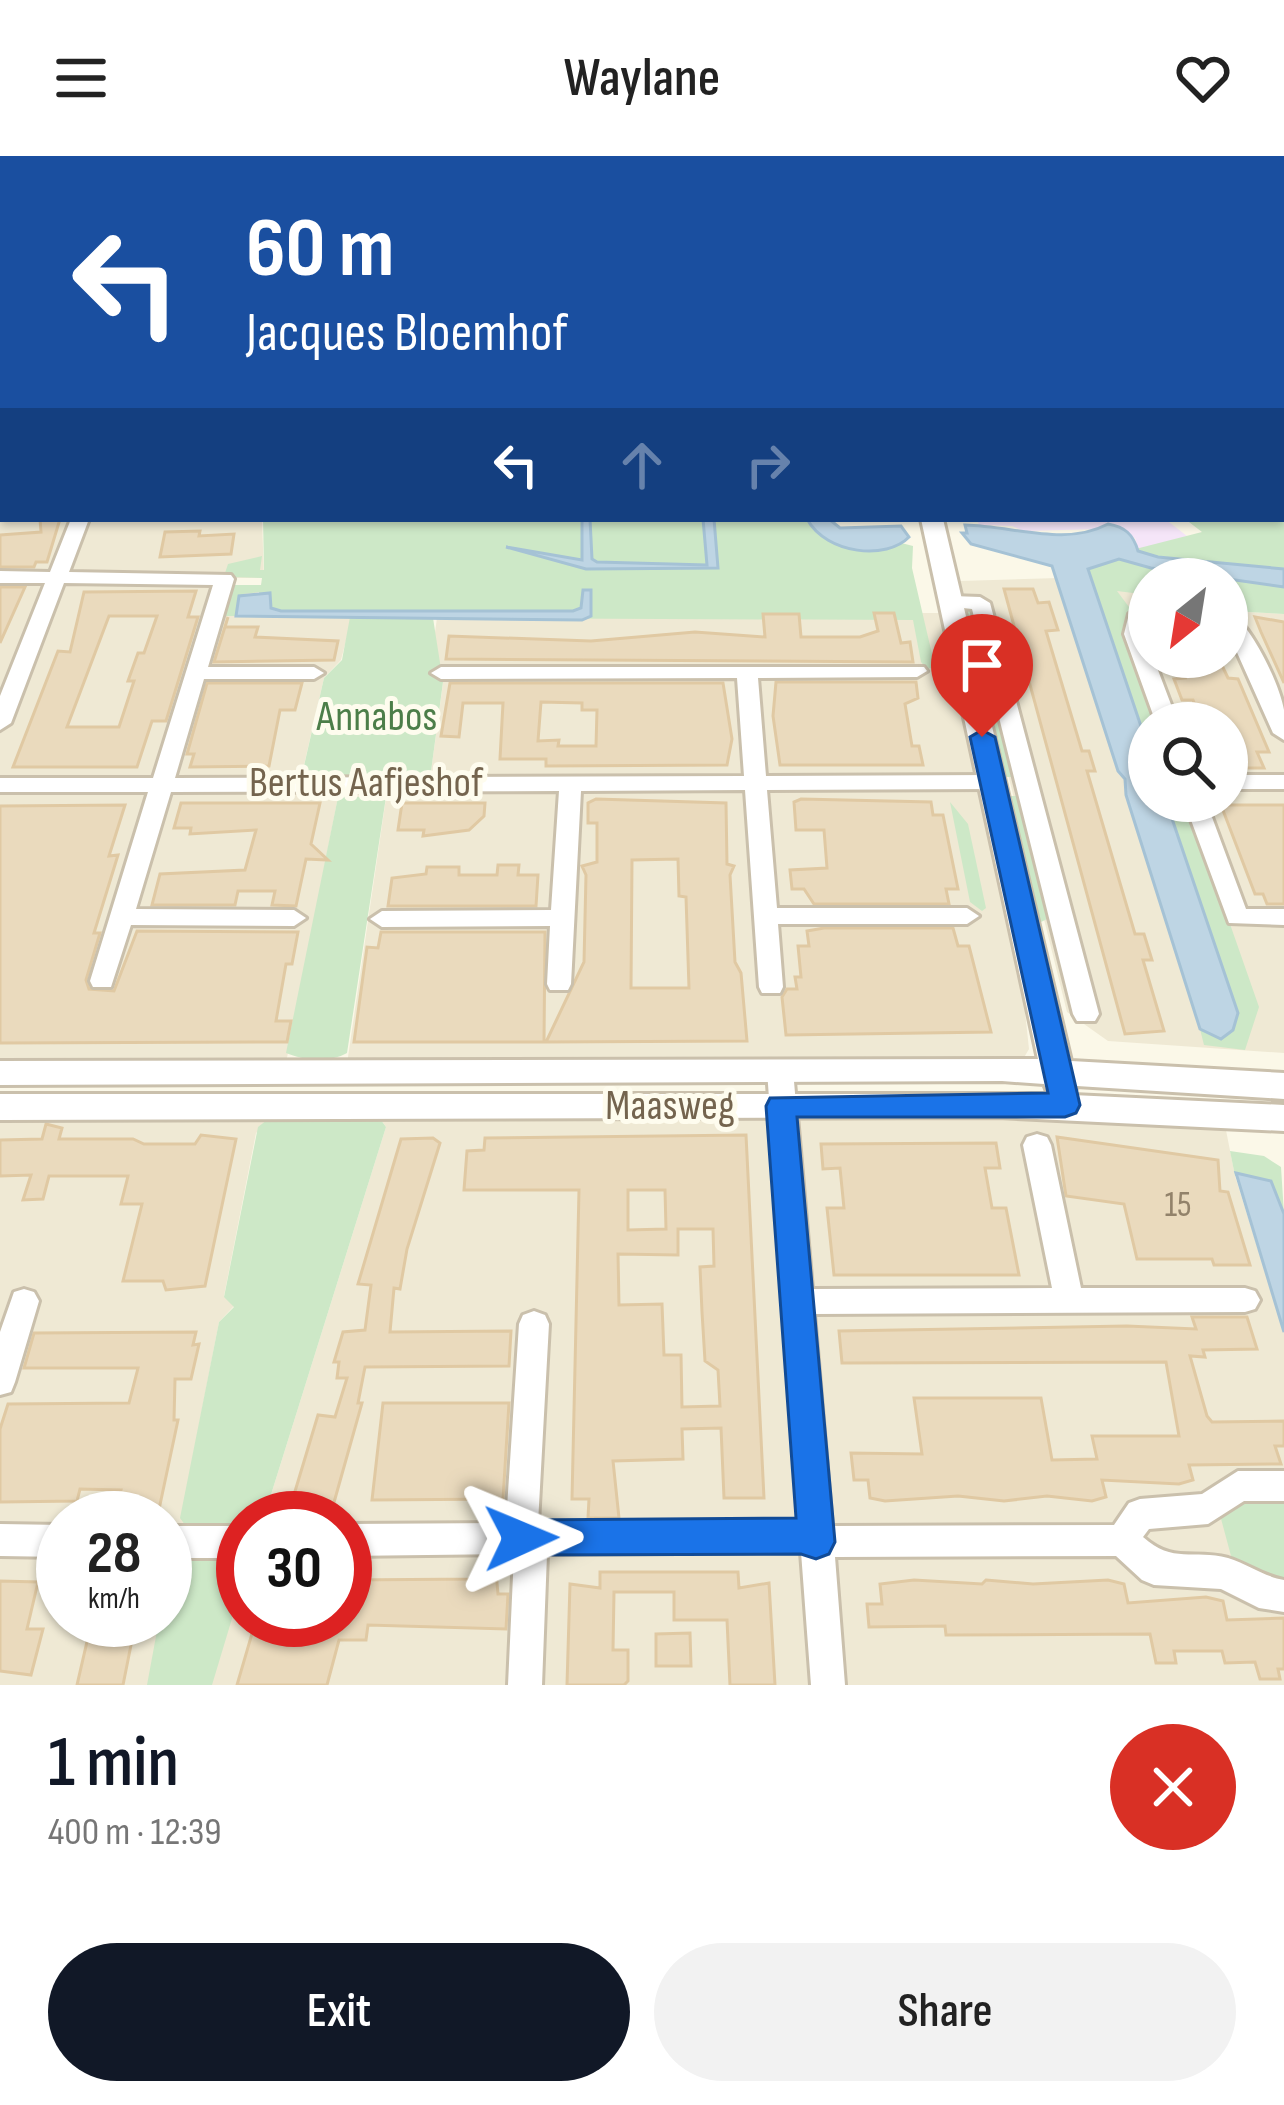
<!DOCTYPE html>
<meta charset="utf-8">
<style>
:root{--surface:#fff;--page:#f2f2f2;--text:#222;--muted:#767676;--accent:#111827}
body{margin:0;font-family:"Sofia Sans Condensed",sans-serif;background:var(--page);color:var(--text);height:100vh;display:flex;flex-direction:column;font-size:45px;white-space:nowrap}
*{box-sizing:border-box;margin:0}
p{font-size:39px;color:var(--muted)}
.icon{flex:none;width:66px;height:66px;fill:none;stroke:currentColor;stroke-width:2;stroke-linecap:round;stroke-linejoin:round}
.map{position:relative;height:1529px;overflow:hidden}
.details{display:flex;flex-direction:column;background:var(--surface);flex:1}
.details>*{flex:none}
.guide{position:absolute;left:0px;top:0px;width:1284px;height:366px;box-shadow:0 3px 9px #0004;background:#1a4fa0;color:#fff;overflow:hidden}
.needle{width:78px;rotate:210deg}
.tools{position:absolute;left:1128px;top:402px;display:grid;gap:24px}
.tools a{display:grid;place-items:center;width:120px;height:120px;border-radius:50%;background:var(--surface);box-shadow:0 3px 9px #0004;font-size:60px}
.speed{position:absolute;left:36px;top:1335px;display:flex;gap:24px;font-size:60px;font-weight:700;text-align:center}
.speed>*{display:grid;place-content:center;width:156px;height:156px;border-radius:50%;background:var(--surface);box-shadow:0 3px 9px #0004;line-height:1}
.speed small{font-size:30px;font-weight:400}
.speed .limit{border:18px solid #d22;background:#fff;color:#111}
.pin{position:absolute;display:grid;place-items:center;width:102px;height:102px;color:#fff;margin:-123px -51px;border-radius:50% 50% 50% 0;rotate:-45deg;box-shadow:0 0 12px #0007}
.pin .icon{rotate:45deg}
.me{position:absolute;width:132px;margin:-66px;rotate:89deg;stroke-linejoin:round;filter:drop-shadow(0 0 9px #0008)}
.turn{display:flex;align-items:center;gap:42px;height:252px;padding:0 48px;font-size:54px}
.turn .icon{width:156px;height:156px;stroke-width:2.5}
.turn b{display:block;font-size:84px;line-height:102px}
.lanes{display:flex;align-items:center;height:114px;padding:0 48px;background:#0003;justify-content:center;gap:60px;direction:ltr}
.lanes .off{opacity:.35}
.round{display:grid;place-items:center;flex:none;width:126px;height:126px;border-radius:63px;background:var(--page)}
.summary{display:flex;align-items:center;justify-content:space-between;height:204px;padding:0 48px}
h1{font-size:72px;font-weight:600;line-height:90px;color:var(--accent)}
.cta{display:flex;gap:24px;margin-top:auto;padding:24px 48px}
.cta a{flex:1;height:138px;border-radius:72px;background:var(--accent);color:#fff;font-size:48px;font-weight:600;line-height:138px;text-align:center}
.cta a+a{background:var(--page);color:var(--text)}
header{display:flex;justify-content:space-between;align-items:center;height:156px;padding:0 48px;background:var(--surface);font-size:54px;font-weight:600}
.map>svg:first-child{display:block}
.residential{fill:#efe9d4;fill-rule:evenodd}
.education{fill:#f5e5f8}
.green{fill:#cde8c7}
.water{fill:#bed5e4;stroke:#a5c2d5;stroke-width:3}
.building{fill:#eadabd;stroke:#e0c9a3;stroke-width:3;fill-rule:evenodd}
.lines{fill:none;stroke-linecap:round;stroke-linejoin:round}
.minor-casing{stroke:#cac0ac;stroke-width:6}
.tertiary-casing{stroke:#cac0ac;stroke-width:6}
.minor{fill:#fff;fill-rule:evenodd}
.tertiary{fill:#fff;fill-rule:evenodd}
.route{fill:#1a73e8;stroke:#114b97;stroke-width:3}
.labels{text-anchor:middle;dominant-baseline:central;stroke-width:10;stroke-linejoin:round;paint-order:stroke}
.number-label{font-size:36px;fill:#92826a}
.park-label{font-size:42px;fill:#4c7e49;stroke:#fefcee}
.street-label{font-size:42px;fill:#74644e;stroke:#fefcee}
</style>
<header><svg class="icon" aria-label="menu" viewBox="0 0 24 24"><path d="M4 6h16M4 12h16M4 18h16"/></svg>Waylane<svg class="icon" aria-label="heart" viewBox="0 0 24 24"><path d="M12 20l-8-8c-3-5 5-10 8-4 3-6 11-1 8 4z"/></svg></header>
<div class="map">
<svg width="1284" height="1529" viewBox="0 0 1284 1529">
<rect width="100%" height="100%" fill="#fbf8e8"/>
<path class="residential" d="M0,181L3,363H262L264,422H232L229,429L352,461L341,504L324,522L301,622L430,623L443,527L433,490L437,462L592,457H943L1018,790L1029,893L1022,905L347,908L386,642L373,641H338L285,912H0Z
M1058,422L1118,615L1126,623V639L1199,873L1238,863L1187,645H1227V567H1159L1126,473L1127,462L1109,428L1149,435V501H1227V455L1284,458V897L1108,885L1067,856L960,425Z
M1009,954L1224,964L1235,1020L1284,1176V1529H0V956L277,955L256,977L224,1140L234,1150L219,1166L181,1362L264,1361L386,971L375,955ZM63,1362H165V1464H63ZM243,1362H345V1464H243Z"/>
<path class="education" d="M977,363H1165L1187,380L1138,394L1135,382L1100,373L1024,375L1012,370L979,369Z"/>
<path class="green" d="M1284,340V458L1227,455V423H1149V439L1117,435L1132,455L1126,473L1159,567H1149V594L1094,431L1065,411L1202,376L1185,363C1213,369 1250,363 1281,363Z
M263,363H808L913,390L912,412L935,511L927,513L921,506L913,464L433,462L443,526L430,623H301L324,522L342,504L350,461L257,457L259,436L243,438L236,460H220L229,429H261L262,422L231,421L232,417H225L228,408L262,400L260,414H264Z
M962,452L976,455L982,500L989,504L1001,555L997,559L1002,581L1009,584L1018,621H1002Z
M1006,640H1022L1029,666L1024,671L1030,697L1038,701L1049,762L1037,768Z
M338,641H386L347,897C330,907 302,904 286,897Z
M1166,645H1187L1259,851L1245,894L1204,889L1200,873L1220,881L1238,857Z
M950,646L968,668L986,752L982,755L970,746Z
M267,964H381L386,971L264,1361L243,1362V1402L238,1410L243,1426L212,1529H147L159,1464H165L168,1420L182,1410L188,1373L180,1362L219,1166L234,1151L224,1141L258,971Z
M1230,995L1264,1000L1281,1011L1284,1058L1271,1025L1235,1020Z
M1284,1339V1430L1234,1411L1220,1359L1234,1344Z"/>
<path class="water" d="M582,363H590L592,403L597,406L707,409L703,363H714L718,412L586,413L506,391L582,404Z
M807,363H829L840,372L901,370L909,381C887,404 827,399 807,363Z
M1108,368C1125,371 1133,378 1138,395L1158,401L1284,413V431L1151,412L1119,403L1088,413L1149,594V645H1166L1238,857L1233,874L1221,883L1200,873L1126,639L1125,623L1118,615L1052,410L971,388L962,377H967L965,369C1014,370 1065,391 1108,368Z
M583,434H591V460L582,464L236,460L239,440L270,437L271,452L281,455H573L581,452Z
M1236,1017L1271,1025L1284,1058V1176Z"/>
<path class="building" d="M40,363H60L47,406H36L34,411H0V379L41,376Z
M200,375L199,380L234,378L231,398L160,401L165,376Z
M0,431H25L0,487Z
M1004,433H1033L1038,447L1049,446L1058,474L1046,475L1082,595H1089L1095,615H1087L1135,778H1144L1152,804H1143L1164,875L1125,878Z
M196,435L188,461H198L166,565H152L137,611H13L58,495L70,496L84,436ZM109,460H157L144,497H138L128,525H134L119,571H67Z
M874,457H894L901,487L910,486L913,506L446,503L449,480L591,485L695,476L765,481L763,458H799L801,481H860L878,475Z
M228,461L225,471H258L255,481L338,485L334,504L214,506Z
M1255,461L1284,466V527L1261,476Z
M1184,501L1219,503L1228,522L1238,523L1269,596H1257L1264,612H1227V567L1201,564L1193,544H1182L1174,523L1185,522L1177,503Z
M776,526H916L918,542L905,548L912,590H919L923,609H780L773,560Z
M207,527H302L295,554H280L269,610L190,611L194,598H187Z
M450,527H723L732,583L727,609L546,610V603H500L503,547H463L459,581L441,580ZM541,546L582,547V554H597L596,590H558L559,584L538,585Z
M596,643L726,647L727,708L734,710L730,719L735,806L741,817L747,885L546,886L584,806L586,719L582,710L597,706V667H588V647ZM678,703L679,740L686,741L689,832H631L632,704Z
M801,643L931,646L933,659H943L958,733H946L949,748H814L804,733H792L790,714L827,712L824,674H796L794,646Z
M181,647H320L311,688L328,704L306,703L296,750L272,749L275,735H238L235,749H152L160,718L245,714L256,674L190,678L191,672H174Z
M402,647H485L484,660L469,674L423,680L424,674H398Z
M125,649L109,700L118,699L94,777H100L86,824L89,833L114,835L137,775L298,776L292,808H286L276,865H291L287,886L0,887V650Z
M1221,649H1284V748H1267L1263,738H1255Z
M498,709H519L518,719H538L536,750H388L392,722L426,718L427,711H459V719H497Z
M824,772H953L958,790H969L991,876L786,879L782,841L787,833H797L795,821H801L798,790H809L807,775Z
M381,776H545L544,886H354L367,791L378,792Z
M46,968L62,972L59,983H133L144,988H195L201,979L236,983L205,1130L166,1134L163,1125H123L142,1048H121L128,1020H49L43,1043L23,1044L31,1019L0,1020V984L42,983Z
M746,979L764,1342H724L721,1272L682,1273L683,1303L613,1305L619,1362H588L589,1343H572L579,1034H464L467,995L484,994L485,982ZM628,1034H665L666,1073L628,1074ZM678,1073H713L714,1110L700,1111L702,1156L705,1205L718,1214L720,1250L682,1251L681,1199H664L662,1148L619,1149L618,1098L678,1099Z
M1057,981L1218,1004L1220,1035L1228,1036L1250,1109H1214L1212,1103H1137L1124,1048L1066,1040Z
M433,982L440,987L407,1093L400,1133L394,1132L390,1176L511,1175L509,1210L365,1211L358,1247H362L331,1357L290,1352L318,1259L335,1261L347,1222H337L339,1206H334L343,1176L365,1174L371,1129L358,1128L401,983Z
M996,987L1000,1012H985L992,1052H1006L1019,1119H834L827,1052H844L840,1012L823,1013L821,988Z
M1192,1161H1247L1257,1193L1203,1194L1205,1201L1190,1200L1207,1260L1212,1266L1284,1265V1290H1275L1281,1308L1189,1309L1193,1324L1179,1328L1102,1324L1106,1341L1092,1345L1047,1340L1004,1345L958,1340L885,1345L870,1342L868,1324H854L851,1297L922,1298L914,1242H1041L1052,1304L1097,1303L1092,1280H1179L1166,1206L842,1207L839,1175L1127,1170L1196,1173Z
M196,1176L193,1189L199,1188L191,1223H175L174,1264H178L158,1358H115L121,1334L80,1333L77,1345L0,1346V1273L8,1248L129,1247L138,1212H24L34,1177Z
M383,1247H509L503,1343L372,1344Z
M478,1416H496L498,1438H508L506,1473L368,1469L366,1484H339L327,1529H237L256,1464H345V1424L477,1423Z
M600,1416H738L739,1432L769,1427L775,1529H730L727,1464H674V1436H614L613,1494H628V1525L624,1529H567L570,1428L600,1432Z
M986,1424L1033,1428L1108,1424L1124,1428L1128,1447L1206,1441L1223,1445L1227,1464L1284,1462V1513H1278L1280,1523H1260L1255,1506L1225,1507L1222,1495H1174L1176,1507H1156L1150,1478L946,1479L945,1470L869,1471L867,1448H882L880,1428L914,1424L982,1428Z
M0,1425L38,1426L27,1473H43L31,1519L0,1515Z
M92,1464H136L123,1529H77Z
M690,1477L691,1510H656V1478Z"/>
<g class="lines">
<g class="minor-casing">
<path id="minor" d="M78,0H92L77,3Z
M1083,0H1097L1099,3H1085Z
M1284,25V34L1281,35V26Z
M1281,50H1284V58H1281Z
M0,63H3V71H0Z
M0,207H3V217H0Z
M1281,223H1284V233H1281Z
M1281,301H1284V316H1281Z
M71,363H89L69,416L231,419L234,423L208,511H314L324,517L314,523H204L175,622L744,620L737,522L441,523L431,517L441,511H924L927,515L917,521L758,522L766,620L993,619L1004,626L993,633L767,634L777,752H967L979,760L967,768H778L783,831L780,837H762L759,831L745,634L581,635L571,828L568,834H550L547,828L550,770L382,771L370,763L382,755L551,754L559,635L171,636L136,753L294,754L306,762L294,770L131,769L111,831H93L90,825L148,636H0V622H153L213,429L64,427L11,567L0,574V540L45,427H0V415L50,416Z
M952,440L980,441L990,447L1099,858L1095,865H1077L1073,858L972,453L945,450V442Z
M1149,444L1144,478L1149,501H1153L1178,567H1156L1124,478L1129,458Z
M1227,455C1250,465 1280,529 1284,554C1284,563 1284,574 1284,584L1273,577L1227,474Z
M1227,619H1284V633H1227Z
M1184,645H1206L1246,753H1284V769L1229,767Z
M780,904L789,907L793,914L812,1133L1052,1132L1023,989L1027,981L1037,978L1047,981L1051,989L1081,1132H1245L1255,1135L1260,1144L1255,1153L1245,1156L814,1158L832,1370L1114,1369L1129,1347L1140,1343L1202,1338L1238,1315H1284V1345H1244L1208,1368L1149,1373L1143,1381C1173,1408 1193,1393 1228,1402C1248,1408 1262,1420 1284,1424V1456L1259,1452L1221,1433L1154,1429L1142,1424L1116,1400L835,1401L845,1529H811L801,1396L547,1398L542,1529H508L514,1398L345,1400V1368L506,1367L519,1168L523,1159L534,1155L545,1159L549,1168L538,1367L799,1365L767,914L771,907Z
M24,1133L34,1136L39,1145L15,1226L11,1236L0,1239V1176L14,1136Z
M0,1368L63,1369V1401L0,1400Z
M165,1370H243V1402H165Z"/>
</g>
<g class="tertiary-casing">
<path id="tertiary" d="M374,0H396L398,3H376Z
M413,0H435L437,3H415Z
M1284,137V150L1281,151V138Z
M921,363H943L1071,905L1284,917V943L1077,930L1073,939L1284,949V975L998,961L0,964V938H1048L1044,928L1002,925L0,929V905L1038,903Z"/>
</g>
<use href="#minor" class="minor"/>
<use href="#tertiary" class="tertiary"/>
</g>
<path class="route" d="M982,574L995,581L1080,949L1076,957L1065,961H797L835,1386L829,1398L816,1403L801,1398L521,1399L508,1394L503,1382L508,1369L521,1364L796,1362L766,950L770,942L1048,937L970,581Z"/>
<g class="labels">
<g class="number-label">
<text x="1178" y="1049">15</text>
</g>
<g class="park-label">
<text x="377" y="561">Annabos</text>
</g>
<g class="street-label">
<text x="366" y="627">Bertus Aafjeshof</text>
<text x="670" y="950">Maasweg</text>
</g>
</g>
</svg>
<div class="tools">
<a><svg class="needle" viewBox="-14 -14 28 28"><path d="M0-13l5 13h-10z" fill="#e53935"/><path d="M0 13l5-13h-10z" fill="#767676"/></svg></a>
<a><svg class="icon" aria-label="search" viewBox="0 0 24 24"><circle cx="10" cy="10" r="6"/><path d="M15 15l6 6"/></svg></a>
</div>
<div class="speed"><div>28<small>km/h</small></div><div class="limit">30</div></div>
<div class="pin" style="left:982px;top:581px;background:#d93025"><svg class="icon" aria-label="arrive" viewBox="0 0 24 24"><path d="M6 21V4h12l-3 4 3 4H6"/></svg></div>
<svg class="me" style="left:521px;top:1382px" viewBox="-20 -20 40 40"><path d="M0-17L14 15 0 8-14 15z" fill="#1a73e8" stroke="#fff" stroke-width="4"/></svg>
<div class="guide">
<div class="turn"><svg class="icon" aria-label="left" viewBox="0 0 24 24"><path d="M17 20v-9H6M10 6l-5 5 5 5"/></svg><div><b>60 m</b>Jacques Bloemhof</div></div>
<div class="lanes"><svg class="icon" aria-label="left" viewBox="0 0 24 24"><path d="M17 20v-9H6M10 6l-5 5 5 5"/></svg><svg class="icon off" aria-label="ahead" viewBox="0 0 24 24"><path d="M12 20V5M6 11l6-6 6 6"/></svg><svg class="icon off" aria-label="right" viewBox="0 0 24 24"><path d="M7 20v-9h11M14 6l5 5-5 5"/></svg></div>
</div>
</div>
<section class="details">
<div class="summary"><div><h1>1 min</h1><p>400 m · 12:39</p></div><a class="round" style="background:#d93025;color:#fff"><svg class="icon" aria-label="close" viewBox="0 0 24 24"><path d="M6 6l12 12M18 6L6 18"/></svg></a></div>
<div class="cta"><a>Exit</a><a>Share</a></div>
</section>
